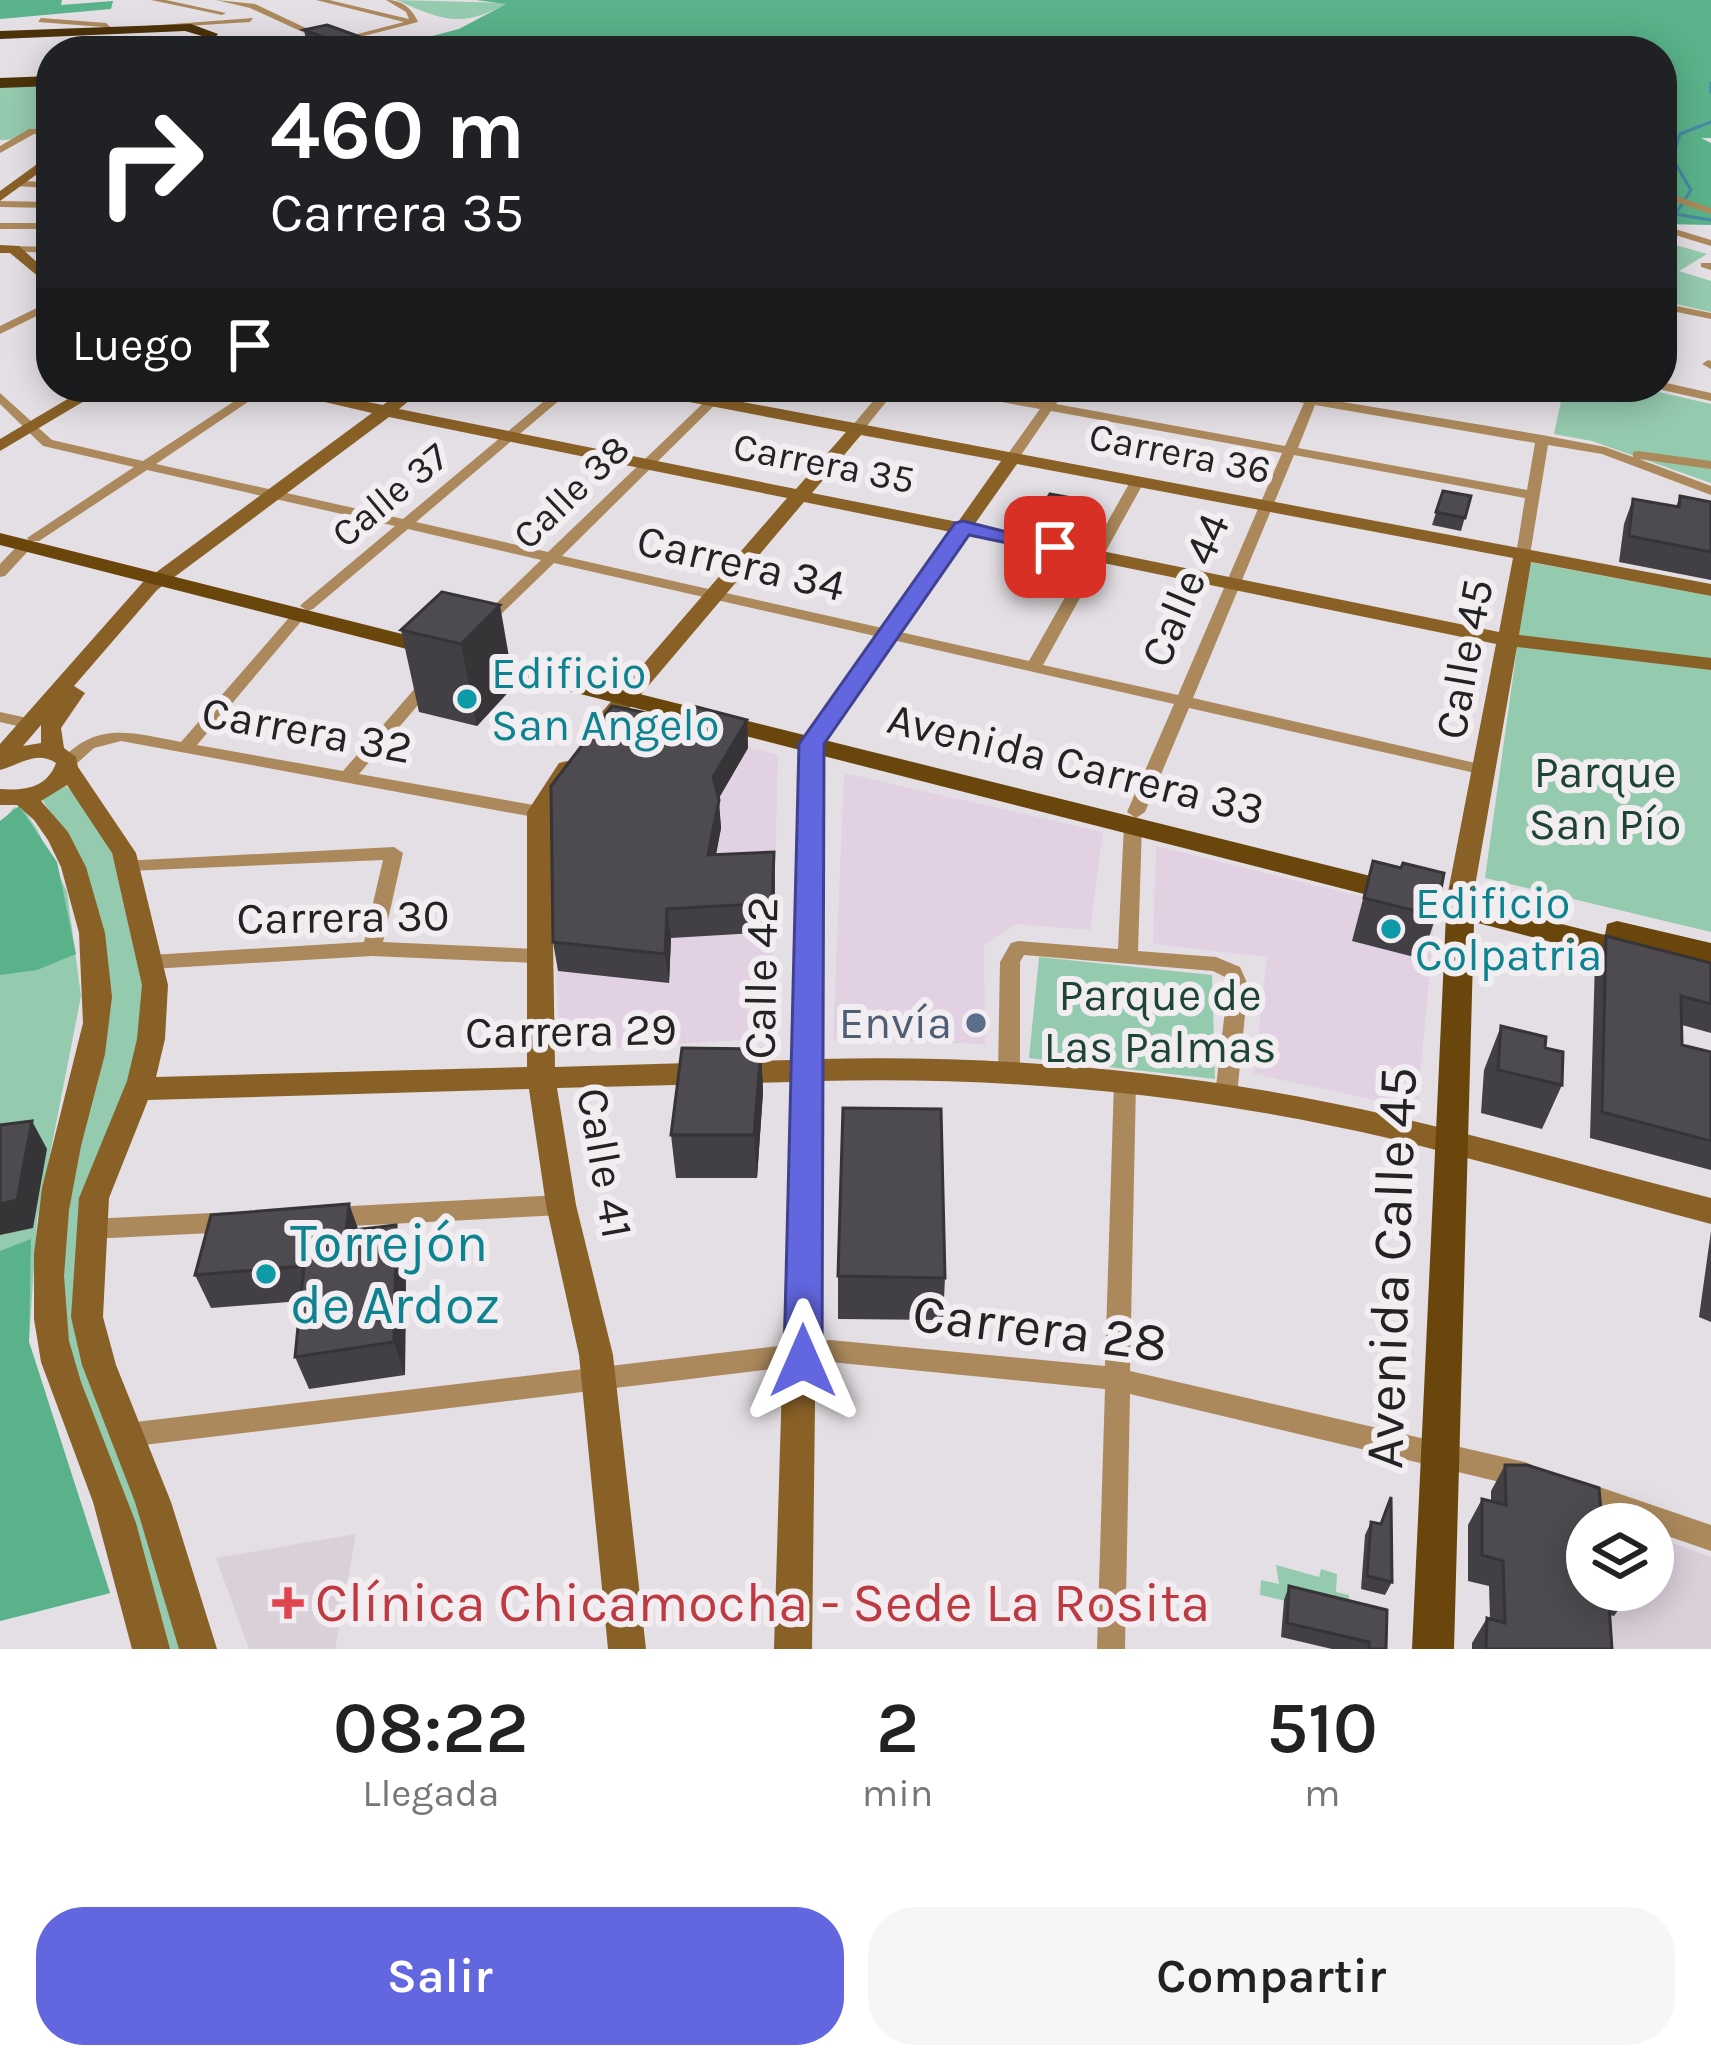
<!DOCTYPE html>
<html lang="es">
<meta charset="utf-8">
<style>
:root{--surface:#fff;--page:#f6f6f6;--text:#222;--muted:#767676;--accent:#6266df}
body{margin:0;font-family:Karla,sans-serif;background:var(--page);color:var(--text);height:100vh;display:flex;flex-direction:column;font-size:45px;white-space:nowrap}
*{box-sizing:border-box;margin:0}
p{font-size:39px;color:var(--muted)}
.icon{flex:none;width:66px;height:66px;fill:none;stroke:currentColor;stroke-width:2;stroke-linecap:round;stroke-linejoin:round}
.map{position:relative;height:1649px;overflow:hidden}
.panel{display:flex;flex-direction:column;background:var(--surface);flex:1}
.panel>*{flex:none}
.banner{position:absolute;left:36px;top:36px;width:1641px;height:366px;border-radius:48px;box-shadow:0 6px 30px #0003;background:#202124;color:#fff;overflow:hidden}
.fabs{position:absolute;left:1566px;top:1503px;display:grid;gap:24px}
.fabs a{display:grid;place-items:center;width:108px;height:108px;border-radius:50%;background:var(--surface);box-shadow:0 6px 30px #0003;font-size:60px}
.pin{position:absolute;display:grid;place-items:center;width:102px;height:102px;color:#fff;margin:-51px;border-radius:24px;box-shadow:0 6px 18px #0006}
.me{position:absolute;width:132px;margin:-66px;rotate:0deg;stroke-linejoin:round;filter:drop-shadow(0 0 9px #0008)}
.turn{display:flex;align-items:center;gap:42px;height:252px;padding:0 36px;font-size:54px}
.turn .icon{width:156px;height:156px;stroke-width:2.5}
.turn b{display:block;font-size:84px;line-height:102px}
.then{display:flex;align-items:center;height:114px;padding:0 36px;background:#0003;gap:24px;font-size:45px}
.eta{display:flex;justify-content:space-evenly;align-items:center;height:204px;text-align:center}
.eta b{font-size:72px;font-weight:600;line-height:84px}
.cta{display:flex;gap:24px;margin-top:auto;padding:24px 36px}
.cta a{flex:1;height:138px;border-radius:48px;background:var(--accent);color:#fff;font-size:48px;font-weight:600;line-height:138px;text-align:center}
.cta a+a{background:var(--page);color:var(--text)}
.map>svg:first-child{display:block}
.commercial{fill:#e2d1e3}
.built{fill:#dad0da}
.green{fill:#94caae}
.forest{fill:#59b289}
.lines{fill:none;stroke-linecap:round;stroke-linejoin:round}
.stream{stroke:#478aa6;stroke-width:3}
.street{fill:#ac895c;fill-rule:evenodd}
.secondary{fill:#896127;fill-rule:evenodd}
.primary{fill:#6a460c;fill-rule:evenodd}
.highway{fill:#4c3208;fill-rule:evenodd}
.wall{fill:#424044}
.shaded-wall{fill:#363437}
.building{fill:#4d4b4f;stroke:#363437;stroke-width:3}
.route{fill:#6266df;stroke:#404291;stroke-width:3}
.culture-dot{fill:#0f9aa8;stroke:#f1edf1;stroke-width:4.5}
.service-dot{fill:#5c6f8a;stroke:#f1edf1;stroke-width:4.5}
.health-dot{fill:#e0444e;stroke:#f1edf1;stroke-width:4.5}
.labels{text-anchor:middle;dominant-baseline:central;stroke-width:12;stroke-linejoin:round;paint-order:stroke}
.far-street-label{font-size:39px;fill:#232224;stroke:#f1edf1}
.street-label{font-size:45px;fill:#232224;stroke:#f1edf1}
.culture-label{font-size:45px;fill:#0d838f;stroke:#f1edf1;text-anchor:start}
.park-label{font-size:45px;fill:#1e4533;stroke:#f1edf1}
.service-label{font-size:45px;fill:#4e5e75;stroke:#f1edf1;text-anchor:end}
.near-culture-label{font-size:54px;fill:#0d838f;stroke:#f1edf1;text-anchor:start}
.near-street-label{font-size:54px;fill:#232224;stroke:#f1edf1}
.near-health-label{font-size:54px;fill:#be3a42;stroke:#f1edf1;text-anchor:start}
</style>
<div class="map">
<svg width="1711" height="1649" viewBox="0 0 1711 1649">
<rect width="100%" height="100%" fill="#e4dfe4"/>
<path class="commercial" d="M629,716L778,755L771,1038L559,1051L552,809Z
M844,773L1103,832L1090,930L1015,924L984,946L985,1044L833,1039Z
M1156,846L1435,915L1417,1109L1254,1074L1267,957L1153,944Z"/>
<path class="built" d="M356,1534L335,1649H249L216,1558Z
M1653,1536L1711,1557V1649H1593L1591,1609L1612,1590H1653Z"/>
<path class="green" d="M396,0L508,3C460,29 443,20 396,0Z
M51,83V130C31,129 19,141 0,140V86Z
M1662,241L1707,254L1679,271L1711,281V312L1662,301Z
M1571,387H1637L1711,404V483L1592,441L1554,434L1561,401Z
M1529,562L1711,596V932L1485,878Z
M66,786L91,811L110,845L143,987L142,1051L80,1227L117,1434L182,1649H163L62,1355L61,1228L105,946L81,858L41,798Z
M14,807L24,810L37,829L67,892L81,996L37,1221L29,1342L110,1593L0,1621V825Z
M1039,957L1212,975L1215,1079L1029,1058Z
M1276,1565L1319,1577L1321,1569L1337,1574L1336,1592L1349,1595V1616L1260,1595L1261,1580L1279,1584Z"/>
<path class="forest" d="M0,0H62L61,5L113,1L111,9L0,19Z
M476,0H1711V138H1701L1711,143V225L1662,224V51H756C707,30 650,38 602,51C563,61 457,49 417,40L459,29L506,4Z
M19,806L57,862L76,954L37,970L0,975V821Z
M31,1239L29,1342L110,1593L0,1621V1251Z"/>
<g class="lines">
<path class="stream" d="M1711,83V92
M1662,212L1711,220
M1675,215L1691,190L1672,158L1680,134L1711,122"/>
<path class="street" d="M151,0H166L226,13L222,15Z
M216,0L255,4L327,38L320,40L250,8Z
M316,0H329L409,19L406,12L386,0C402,0 412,8 418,22L306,51H292L404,22Z
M41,18L106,23L116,32L109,34L104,27L38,22Z
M253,18L250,22L124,30L120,28Z
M199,43L266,45L270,47L266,49L196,47Z
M29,129H51V135L34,134L0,153V146Z
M16,181L51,182V188L13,186V182Z
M1662,191L1711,208V214L1662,197Z
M0,201L51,202V208L0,207Z
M0,223H51V229H0Z
M1662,225L1711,240V246L1662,231Z
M14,246L51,247V253L10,251V247Z
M1701,263H1711V270L1701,267Z
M51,301V309L0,334V326Z
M1662,303L1711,313V319L1662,309Z
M1708,360L1711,361V369L1702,364Z
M1662,382L1711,393V401L1658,389L1662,387Z
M256,387H270L156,464L403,519L561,387H575L416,522L548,552L720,387H733L562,556L1029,661L1130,482L1137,478L1142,479L1144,482L1043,665L1178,695L1282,453L1051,411L1017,461L1012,462L1005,458L1040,409L941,391L935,387H961L1045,402L1056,387H1068L1056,404L1285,446L1304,403L1230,391L1224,387H1252L1542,435L1605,447L1633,457V452L1638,451L1711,461V469L1639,459L1711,486V495L1602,454L1548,445L1530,555L1523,559L1516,555L1525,498L1294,455L1193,698L1484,765L1493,770L1484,775L1189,708L1145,812L1136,818L1127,812L1174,704L554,563L492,623L487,625L479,620L482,617L541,560L408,529L313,609L308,611L300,606L303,603L395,526L147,470L39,541H29L27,538L134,467L43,446L0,404V393L52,440L143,461ZM1315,405L1535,443L1527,490L1298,448Z
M885,387H898L862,432H852V426Z
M25,542L30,543V549L5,576L0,577V564L20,543Z
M299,610L304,612V618L197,745L343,771L424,678H436L438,681L436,684L359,774L539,806L548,812L545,816L539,818L121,741L94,748L74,766L68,767L59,762C97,720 132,733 181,742L294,612Z
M0,712L32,719L34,723L26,728L0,722Z
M1133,819L1142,825L1138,951L1216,957L1240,967L1248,985L1237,1095L1234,1101L1226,1103L1218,1101L1215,1095L1228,985L1225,977L1213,971L1024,955L1020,962V1072L1016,1078L1009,1080L1002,1078L998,1072L1000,962L1011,943L1018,941L1118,949L1124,825Z
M394,847L403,853L383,942L536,949L543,951L546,956L543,961L536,963L372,956L151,969L144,967L141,962L144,957L151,955L364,942L383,860L128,871L121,869L119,865L121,861Z
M1125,1074L1133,1076L1136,1082L1130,1371L1525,1462L1534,1466L1538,1475L1534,1484L1525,1488L1130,1394L1125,1649H1097L1105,1389L830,1362L127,1447L118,1444L114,1435L118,1426L127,1423L830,1340L1105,1366L1114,1082L1117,1076Z
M561,1195L569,1198L572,1205L569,1212L561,1215L332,1227L324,1224L320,1217L324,1210L332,1207Z
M233,1212L241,1215L245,1222L241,1229L233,1232L89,1239L81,1236L77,1229L81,1222L89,1219Z
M1579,1480L1711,1525V1551L1653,1531V1524H1631L1570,1502L1566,1493L1570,1484Z"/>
<path class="secondary" d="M51,154V164L0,201V191Z
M0,245L19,246L51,275V287L10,253H0Z
M88,387H108L0,451V439Z
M260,387H292L383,405L407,387H426L399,409L796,489L846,432L637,392L629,387H663L1711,584V596L1531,562L1519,635L1711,658V670L1517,647L1474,892L1461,901L1448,892L1496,644L967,535L823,744L819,1059C1011,1054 1205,1073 1392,1116C1499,1141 1605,1171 1711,1198V1224C1605,1196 1499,1165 1392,1139C1205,1095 1011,1076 819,1081L812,1649H774L791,1082L557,1088L576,1205L613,1355L646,1649H608L579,1355L546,1205L529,1089L148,1100L109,1198L103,1317L116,1365L171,1502L217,1649H179L135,1502L82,1365L71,1317L79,1198L127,1081L137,1039L142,985L112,853L67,785L41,801L68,832L86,867L105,933L112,997L105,1054L81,1146L69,1210L64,1276L69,1341L81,1382L136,1523L170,1649H132L93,1502L41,1362L34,1319V1254L42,1188L83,1023L79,933L61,867L48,840L34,820L17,805H0V789C24,791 47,788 56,763C36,750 20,765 0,770V744L143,582L372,413ZM389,417L787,498L589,727L586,732L589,737H605L804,502L951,532L801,744L791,1060L555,1067L551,812L579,768L567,761L559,763L527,812V1067L156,1077L165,1039L168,985L136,853L78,767L76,757L64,748L61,728L85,693L74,686L157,590ZM861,435L1001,461L958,522L812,493ZM1017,464L1513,558L1499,632L974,525ZM41,725V743L23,746Z"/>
<path class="primary" d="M0,533L446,645L450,650L438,657L0,545Z
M475,653L1447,895L1451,885H1471L1475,902L1605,935L1607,924L1617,921L1711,943V965L1648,949L1646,960L1636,964L1474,922L1454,1649H1412L1446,915L467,665L463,660Z"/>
<path class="highway" d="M191,24L218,34C206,51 191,51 171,51L202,36L185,31L0,39V31Z
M51,76V86L0,88V78Z"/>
</g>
<path class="wall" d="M304,30L377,43L378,51H308Z
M1443,491L1471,496L1461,531L1432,525Z
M1680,496L1711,502V580L1619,562L1624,524L1633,499L1676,507Z
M1039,512L1092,521L1079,540L1037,531Z
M442,592L514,686L477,726L419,712L401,630Z
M682,720H747L748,748L718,799L721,828L716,855L775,881L774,932L671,938L669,983L558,971L553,942Z
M1373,861L1436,916L1422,959L1352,941Z
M1606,936L1711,963V1033L1682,1025V1045L1711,1052V1170L1590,1138L1595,961Z
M1501,1026L1545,1048L1562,1085L1542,1129L1481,1113L1484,1070Z
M761,1049L763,1092L757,1178H676L671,1135Z
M349,1204L358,1229L406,1258L405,1375L309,1389L295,1357L301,1301L211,1308L195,1275Z
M1711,1231V1322L1699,1317Z
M838,1276L945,1278L943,1320L838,1319Z
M1505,1465L1587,1590H1632L1614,1616L1610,1615L1612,1649H1472V1643L1487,1618L1490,1619L1489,1586L1468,1581V1525L1482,1499L1491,1502V1491Z
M1371,1522L1392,1582L1385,1595L1361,1589L1365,1535Z
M1289,1586L1386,1649H1332L1281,1637L1284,1600Z"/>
<path class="shaded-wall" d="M1094,502L1092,521L1079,540L1082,520Z
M500,605L514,686L477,726L461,644Z
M747,720L748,748L715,805L713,777Z
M719,800L721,828L710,884L708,855Z
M774,852L775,881L774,932L772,903Z
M667,909L671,938L669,983L665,954Z
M761,1049L763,1092L757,1178L754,1135Z
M32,1121L47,1149L33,1228L0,1235V1204Z
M349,1204L361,1237L346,1231Z
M396,1225L406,1258L405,1375L394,1342Z"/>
<path class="building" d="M327,25L377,43L341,44L304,30Z
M1443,491L1471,496L1465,518L1436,512Z
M1050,494L1094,502L1082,520L1039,512Z
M1680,496L1711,502V552L1629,536L1633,499L1679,507Z
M442,592L500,605L461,644L401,630Z
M612,706L682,720L693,706L747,720L713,777L719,800L708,855L774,852L772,903L667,909L665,954L553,942L551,786Z
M1373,861L1401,868L1403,863L1444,873L1436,916L1364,898Z
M1606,936L1711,963V1004L1681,996L1682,1045L1711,1052V1141L1602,1112Z
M1501,1026L1546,1037L1545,1048L1563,1052L1562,1085L1498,1070Z
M682,1048L761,1049L754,1135H671Z
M843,1108L941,1109L945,1278L838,1276Z
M32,1121L17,1200L0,1204V1125Z
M349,1204L346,1231L396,1225L394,1342L295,1357L304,1266L195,1275L211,1215Z
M1505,1465H1527L1599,1488L1602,1522L1609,1524H1587V1590H1608L1612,1649H1486L1487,1618L1505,1623L1503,1561L1482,1555V1499L1506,1505Z
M1391,1497L1392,1582L1367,1576L1371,1522L1381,1524Z
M1289,1586L1387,1610L1386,1649H1369V1642L1287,1623Z"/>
<path class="route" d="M963,521L1066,547L1055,553L969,535L824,744L822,1361L816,1373L803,1378L790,1373L784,1361L799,744L955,523Z"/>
<g class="culture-dot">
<circle cx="467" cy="699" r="12"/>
<circle cx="1391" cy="929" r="12"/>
<circle cx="266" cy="1274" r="12"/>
</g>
<circle class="service-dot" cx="976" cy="1023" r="12"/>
<path class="health-dot" d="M282 1585h12v12h12v12h-12v12h-12v-12h-12v-12h12z"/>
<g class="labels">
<g class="far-street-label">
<text transform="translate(1180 453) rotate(11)">Carrera 36</text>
<text transform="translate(824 463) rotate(11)">Carrera 35</text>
<text transform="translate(571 492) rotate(-44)">Calle 38</text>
<text transform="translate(390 495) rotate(-40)">Calle 37</text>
</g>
<g class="street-label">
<text transform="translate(741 563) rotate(13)">Carrera 34</text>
<text transform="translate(1185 590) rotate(-67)">Calle 44</text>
<text transform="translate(1464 659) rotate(-80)">Calle 45</text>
<text transform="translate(307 730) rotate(10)">Carrera 32</text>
<text transform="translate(1076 764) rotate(14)">Avenida Carrera 33</text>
<text transform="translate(343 917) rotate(-1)">Carrera 30</text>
<text transform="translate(761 978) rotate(-89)">Calle 42</text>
<text transform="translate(571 1031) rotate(-1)">Carrera 29</text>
<text transform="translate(605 1163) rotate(80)">Calle 41</text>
</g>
<g class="culture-label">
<text x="491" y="673">Edificio<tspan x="491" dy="52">San Angelo</tspan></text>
<text x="1415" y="903">Edificio<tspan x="1415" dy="52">Colpatria</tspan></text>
</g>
<g class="park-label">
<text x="1605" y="772">Parque<tspan x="1605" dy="52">San Pío</tspan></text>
<text x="1160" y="995">Parque de<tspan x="1160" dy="52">Las Palmas</tspan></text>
</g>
<g class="service-label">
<text x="952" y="1023">Envía</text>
</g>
<g class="near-culture-label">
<text x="290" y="1243">Torrejón<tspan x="290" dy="62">de Ardoz</tspan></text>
</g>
<g class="near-street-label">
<text transform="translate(1391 1268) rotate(-88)">Avenida Calle 45</text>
<text transform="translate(1040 1328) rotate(7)">Carrera 28</text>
</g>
<g class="near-health-label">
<text x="315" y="1603">Clínica Chicamocha - Sede La Rosita</text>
</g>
</g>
</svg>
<div class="fabs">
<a><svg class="icon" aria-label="layers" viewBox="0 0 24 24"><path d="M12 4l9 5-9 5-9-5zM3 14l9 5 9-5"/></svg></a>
</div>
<div class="pin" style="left:1055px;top:547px;background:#d93025"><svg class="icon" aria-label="arrive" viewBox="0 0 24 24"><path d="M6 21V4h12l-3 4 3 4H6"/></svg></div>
<svg class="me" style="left:803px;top:1361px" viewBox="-20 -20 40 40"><path d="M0-17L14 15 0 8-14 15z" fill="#6266df" stroke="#fff" stroke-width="4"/></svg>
<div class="banner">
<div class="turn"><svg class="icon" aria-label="right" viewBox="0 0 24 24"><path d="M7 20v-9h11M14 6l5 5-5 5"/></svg><div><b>460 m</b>Carrera 35</div></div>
<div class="then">Luego<svg class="icon" aria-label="arrive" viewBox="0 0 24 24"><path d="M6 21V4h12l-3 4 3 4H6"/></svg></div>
</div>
</div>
<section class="panel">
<div class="eta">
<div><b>08:22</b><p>Llegada</p></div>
<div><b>2</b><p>min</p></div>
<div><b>510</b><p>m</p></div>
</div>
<div class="cta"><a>Salir</a><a>Compartir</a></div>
</section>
